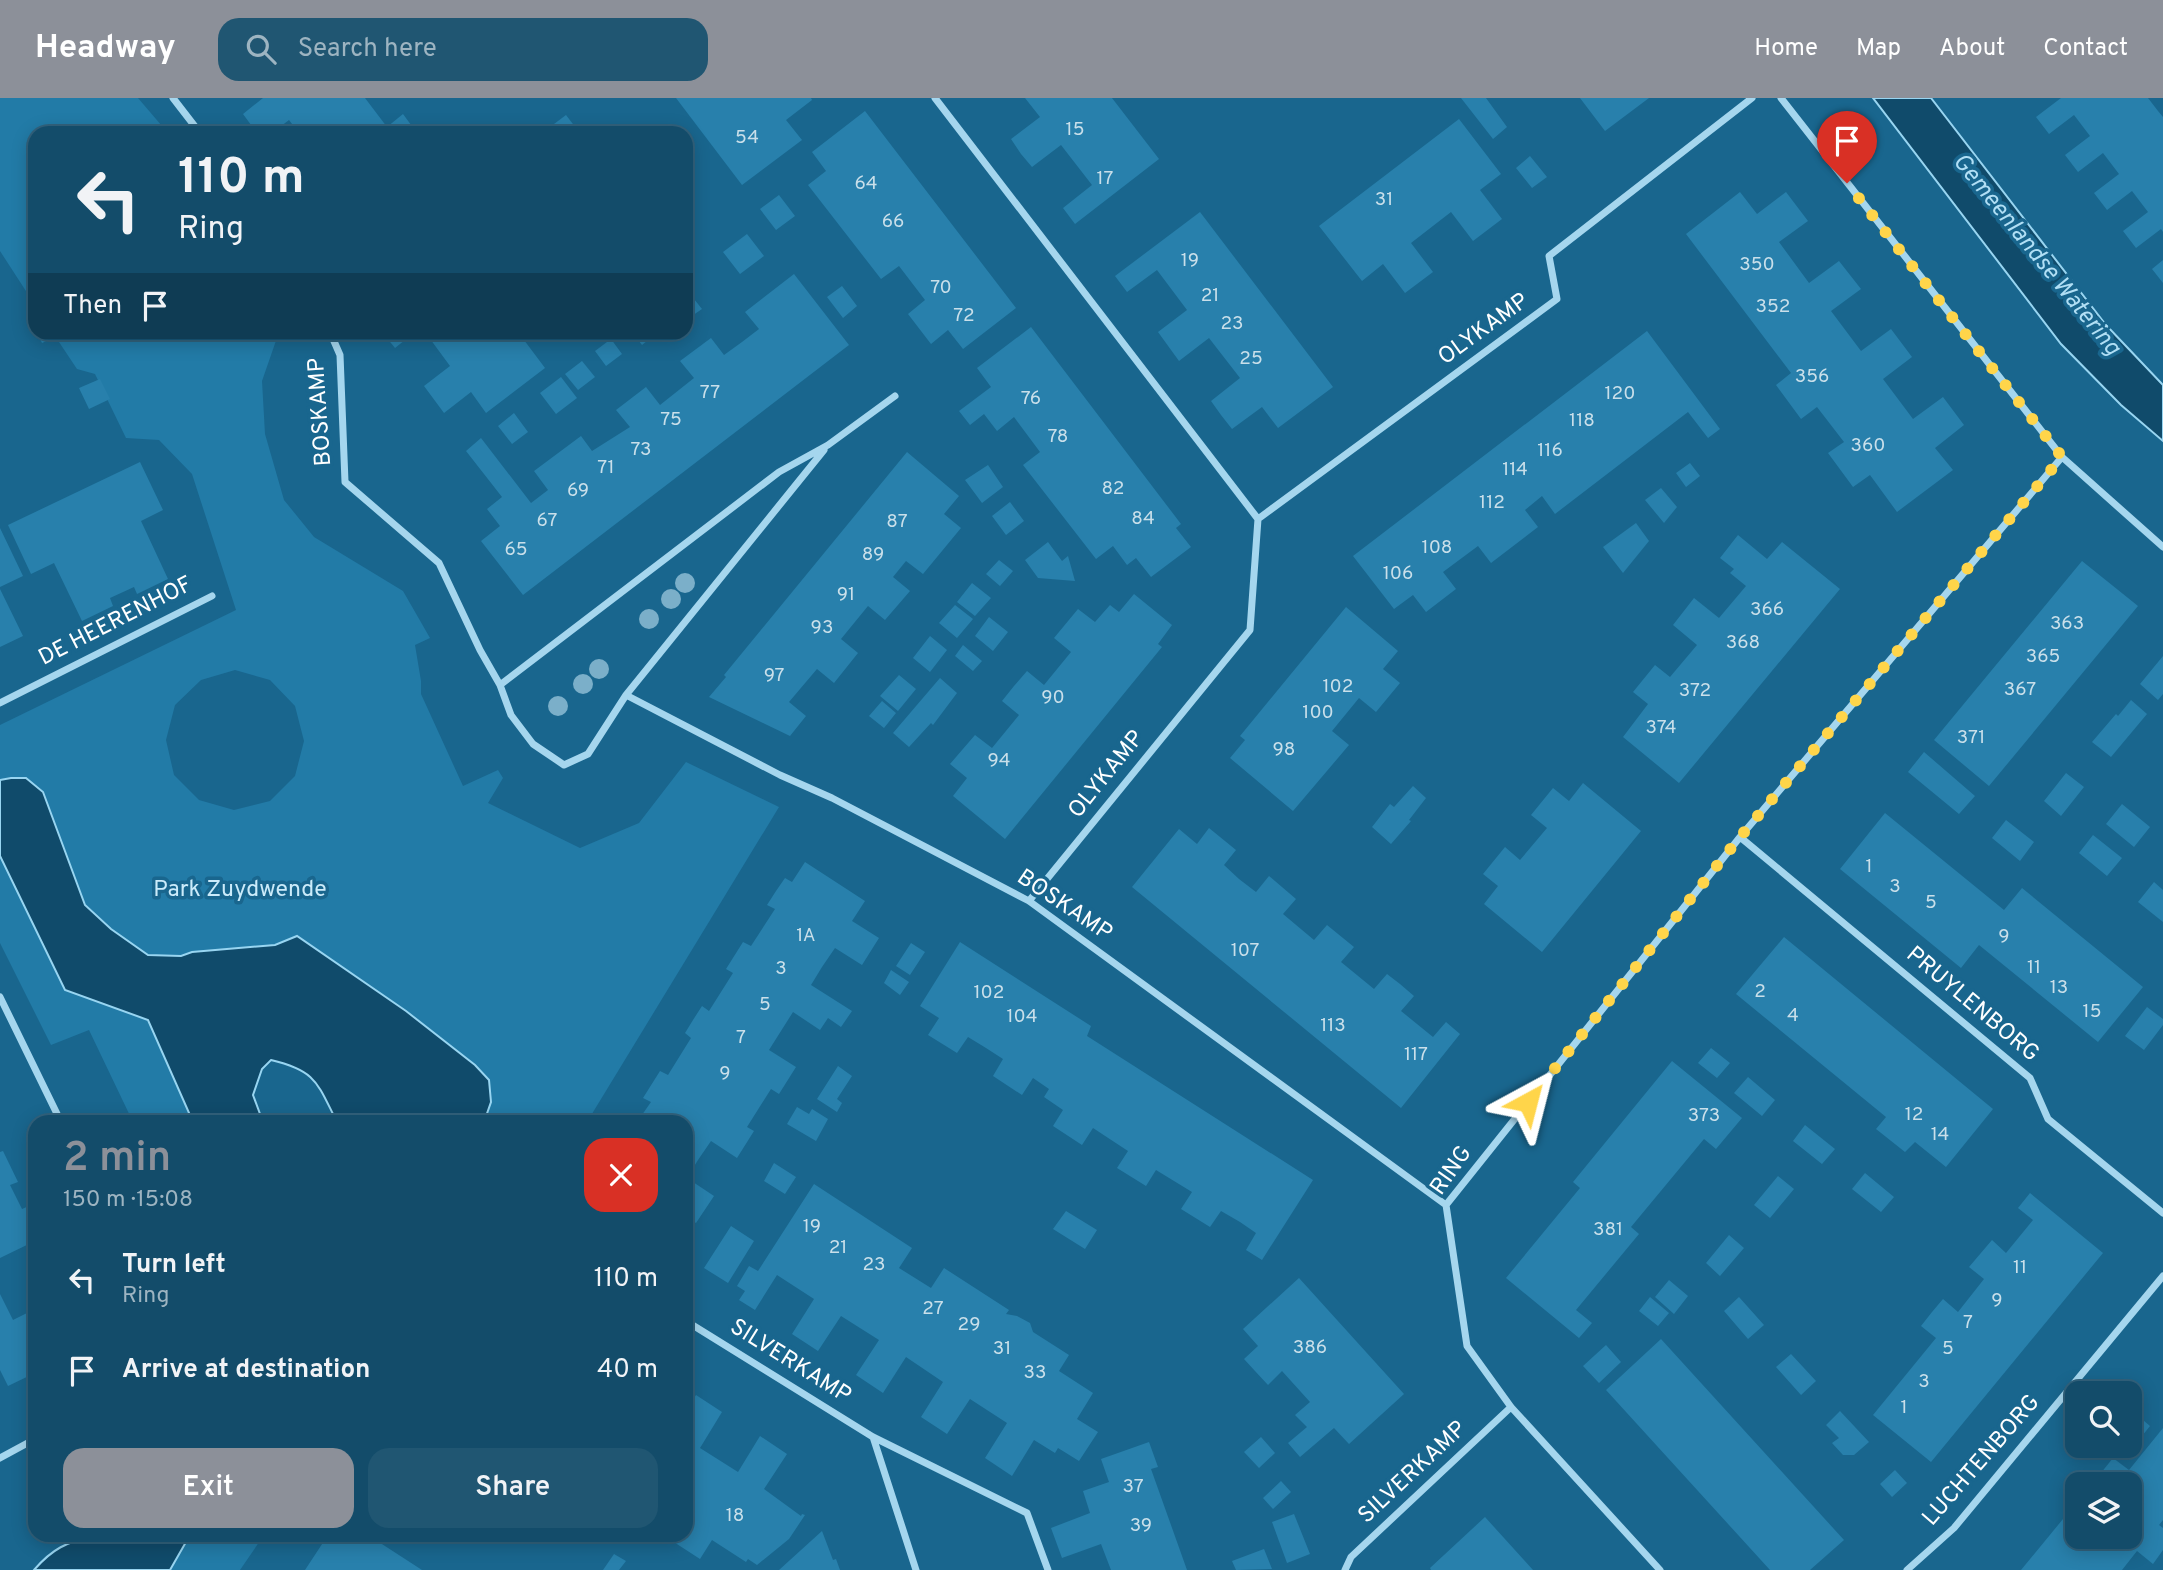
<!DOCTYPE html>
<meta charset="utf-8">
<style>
:root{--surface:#134c6a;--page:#205672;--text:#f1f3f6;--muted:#9db4c1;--line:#32637e;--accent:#8c9099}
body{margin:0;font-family:Overpass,sans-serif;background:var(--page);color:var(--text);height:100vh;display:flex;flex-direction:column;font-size:26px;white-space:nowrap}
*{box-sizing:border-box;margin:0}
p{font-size:23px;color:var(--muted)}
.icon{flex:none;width:38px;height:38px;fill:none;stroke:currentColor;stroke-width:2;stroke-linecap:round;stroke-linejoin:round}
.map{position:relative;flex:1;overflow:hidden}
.drawer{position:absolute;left:28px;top:1017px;width:665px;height:427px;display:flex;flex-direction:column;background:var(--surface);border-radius:21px;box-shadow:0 4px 18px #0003,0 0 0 2px var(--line)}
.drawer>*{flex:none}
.top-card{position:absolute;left:28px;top:28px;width:665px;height:214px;border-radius:21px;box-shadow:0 4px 18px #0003,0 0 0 2px var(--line);background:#134c6a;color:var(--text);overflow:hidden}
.controls{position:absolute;left:2065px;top:1283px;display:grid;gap:14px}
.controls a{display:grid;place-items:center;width:77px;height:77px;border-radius:14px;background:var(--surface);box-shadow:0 4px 18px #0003,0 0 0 2px var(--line);font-size:35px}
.pin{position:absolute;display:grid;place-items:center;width:60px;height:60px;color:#fff;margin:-72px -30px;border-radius:50% 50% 50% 0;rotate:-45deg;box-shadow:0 0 7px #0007}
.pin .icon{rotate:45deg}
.me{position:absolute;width:77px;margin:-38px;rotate:38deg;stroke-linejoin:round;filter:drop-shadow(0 0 5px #0008)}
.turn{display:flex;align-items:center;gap:24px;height:147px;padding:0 35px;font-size:32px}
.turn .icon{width:91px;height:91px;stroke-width:2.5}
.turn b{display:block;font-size:49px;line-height:60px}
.then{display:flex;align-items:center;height:66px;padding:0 35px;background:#0003;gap:14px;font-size:26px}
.round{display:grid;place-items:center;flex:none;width:74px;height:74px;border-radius:21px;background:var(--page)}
.overview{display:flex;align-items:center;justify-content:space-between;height:119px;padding:0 35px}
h1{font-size:42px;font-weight:600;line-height:52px;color:var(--accent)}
.cta{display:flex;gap:14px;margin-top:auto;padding:14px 35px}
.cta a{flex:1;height:80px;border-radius:21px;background:var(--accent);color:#fff;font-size:28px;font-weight:600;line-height:80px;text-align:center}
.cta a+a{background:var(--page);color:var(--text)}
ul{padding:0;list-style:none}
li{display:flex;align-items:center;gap:21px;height:91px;padding:0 35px}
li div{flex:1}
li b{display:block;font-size:26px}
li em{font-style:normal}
header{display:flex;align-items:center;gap:42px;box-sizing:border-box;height:98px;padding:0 35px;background:var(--accent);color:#fff}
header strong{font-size:33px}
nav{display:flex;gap:38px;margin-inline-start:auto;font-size:24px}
.search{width:490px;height:63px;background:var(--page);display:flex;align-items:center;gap:18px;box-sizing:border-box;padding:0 24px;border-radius:21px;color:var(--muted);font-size:26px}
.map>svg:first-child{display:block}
.green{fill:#227ba7;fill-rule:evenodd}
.water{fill:#104b6b;stroke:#98d5f1;stroke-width:2}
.building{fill:#2880ac}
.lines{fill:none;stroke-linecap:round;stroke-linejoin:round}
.street{stroke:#a5d6ee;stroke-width:7}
.tree{fill:#7bafc9}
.route{stroke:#ffd54a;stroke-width:12;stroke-dasharray:0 21.6}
.labels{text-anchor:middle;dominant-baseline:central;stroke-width:7;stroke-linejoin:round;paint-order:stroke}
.number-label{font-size:19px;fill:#c9dfea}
.street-label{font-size:23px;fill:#fff;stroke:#19668e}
.park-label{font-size:23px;fill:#cbebfa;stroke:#19668e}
.water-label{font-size:24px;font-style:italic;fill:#b1dff5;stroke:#19668e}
</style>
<header>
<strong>Headway</strong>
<div class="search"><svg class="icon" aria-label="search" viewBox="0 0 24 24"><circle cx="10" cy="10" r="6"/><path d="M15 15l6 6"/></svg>Search here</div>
<nav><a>Home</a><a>Map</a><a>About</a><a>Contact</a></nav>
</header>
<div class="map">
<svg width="2163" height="1472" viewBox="0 0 2163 1472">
<rect width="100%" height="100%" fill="#19668e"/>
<path class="green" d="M0,0H138L168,35H35V207L0,153Z
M279,234L262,283L265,336L284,402L314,439L403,493L430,540L415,547L421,583V596L463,688L498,672L503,680L488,705L580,750L639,725L686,664L779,709L587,1024H571L565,1021L563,1024H484L491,1004L475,967L406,913L297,838L275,847L192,854L181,858L148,857L111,831L85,807L76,787L11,680L0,682V627L236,512L192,376L159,342L126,340L95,276L77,271L53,235ZM235,572L270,582L295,608L304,643L295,678L270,703L234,712L199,702L174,677L166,642L175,607L201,582Z
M0,758L65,892L148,922L193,1024H133L89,932L51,947L0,845Z
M190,1437H264L240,1472H170Z"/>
<path class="water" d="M1873,0H1931L2106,227L2163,287V343L2121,307L2061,246Z
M11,680H26L43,694L85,807L111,831L148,857L181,858L192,854L275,847L297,838L406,913L475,967L489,982L491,1004L484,1024H337C317,985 317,973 271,962L262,971L253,997L263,1024H193L148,922L65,892L0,758V682Z
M94,1437H190L170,1472H34C53,1450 66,1445 94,1437Z"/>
<path class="building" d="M263,0H365L387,29L403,16L417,35H299L289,22L272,35H257L243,16Z
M676,0H811L812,2L786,22L802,42L742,87Z
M1025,0H1112L1159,61L1075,126L1063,110L1092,87L1061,47L1032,69L1021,56L1011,41L1040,19Z
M1461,0H1486L1507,29L1493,41Z
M1580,0H1649L1605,33Z
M2061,0H2148L2158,13L2163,19V134L2161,131L2136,150L2123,133L2148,114L2132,93L2107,112L2094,95L2119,76L2103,55L2078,74L2065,57L2090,38L2074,17L2049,36L2036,19Z
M865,13L1016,210L963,251L948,232L931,246L908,216L925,202L899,168L881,181L808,87L826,73L812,54Z
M566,17L579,34L554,35L550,29Z
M1459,21L1501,76L1480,92L1502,121L1473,143L1451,114L1411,145L1433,174L1405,195L1383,166L1362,183L1319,128Z
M1530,58L1547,79L1532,90L1516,70Z
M1740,94L1757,116L1786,94L1808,123L1779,144L1809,185L1839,163L1861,191L1831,213L1861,253L1891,231L1912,259L1883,281L1913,321L1943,299L1964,327L1935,350L1953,372L1897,414L1870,377L1853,389L1828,355L1844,344L1817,309L1801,321L1776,287L1791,275L1686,136Z
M779,97L795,118L776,132L760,111Z
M1200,114L1333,289L1278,330L1262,309L1232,331L1221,317L1211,303L1240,280L1209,240L1179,263L1158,234L1187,212L1157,172L1127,194L1115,178Z
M747,136L764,158L740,176L723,154Z
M2163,162V185L2152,171Z
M794,176L849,247L523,497L481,443L500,428L487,411L502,399L466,353L481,340L531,405L548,392L534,373L581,338L592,353L630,329L616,312L646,289L660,307L694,280L680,263L711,240L724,257L742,244L759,231L745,214Z
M842,188L857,208L843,220L827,199Z
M686,191L702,211L686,222Z
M1031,229L1181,426L1176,430L1191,449L1151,479L1136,460L1127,467L1113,448L1096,461L1023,367L1040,354L1014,319L997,333L984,316L970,327L959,313L991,289L977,270Z
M1647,233L1720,331L1708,340L1688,314L1555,416L1542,398L1525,412L1538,429L1491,465L1478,448L1443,474L1456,491L1426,514L1413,497L1394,511L1353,458Z
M37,234H66L42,245Z
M382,234H415L395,250Z
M425,234H518L545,270L486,315L471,294L444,315L424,288L450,268Z
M632,234H658L642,247Z
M611,241L622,256L606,268L595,253Z
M582,263L595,279L578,292L565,276Z
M561,279L577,300L556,316L540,295Z
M100,281L110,301L89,311L79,290Z
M514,315L528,334L512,346L498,328Z
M907,354L959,398L944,416L961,430L923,476L906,463L893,479L910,493L885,522L868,508L841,541L858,555L834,585L817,571L789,604L806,618L790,638L709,599L726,579L724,577Z
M140,364L163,412L141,423L168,481L137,496L134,489L110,500L113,508L82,523L54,465L31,476L8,427Z
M1690,365L1700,378L1686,389L1676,375Z
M988,367L1003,389L982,405L965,382Z
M1661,390L1677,409L1664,425L1645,402Z
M1010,404L1024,423L1006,437L992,418Z
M1636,425L1649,443L1623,475L1603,449Z
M0,430L23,478L0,489Z
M1738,437L1767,461L1782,444L1840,491L1679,685L1623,639L1648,606L1633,594L1655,567L1670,579L1697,547L1673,527L1694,500L1719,520L1746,488L1730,475L1734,471L1720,460Z
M1048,444L1062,463L1068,458L1075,483L1038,480L1025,462Z
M999,462L1013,473L1000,488L986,476Z
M2082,463L2138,508L1989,688L1934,642Z
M972,485L991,500L975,518L957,504Z
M0,491L23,538L0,549Z
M1134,496L1172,527L1158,546L1162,549L1005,741L953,698L967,680L950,666L975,637L992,650L1019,617L1002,603L1014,588L1027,573L1044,587L1071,554L1054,540L1078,511L1095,524L1110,507L1119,514Z
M955,507L973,521L957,540L939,525Z
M1346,509L1398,553L1383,571L1400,585L1376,614L1359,600L1332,633L1349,647L1293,713L1230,660L1245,642L1240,638Z
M989,519L1008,534L993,553L975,538Z
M930,538L947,552L930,574L913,560Z
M963,547L982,563L973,573L955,558Z
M2163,558V596L2158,602L2140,586Z
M899,577L916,591L898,613L880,598Z
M940,580L957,595L933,627L931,625L909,649L893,635Z
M2131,602L2147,616L2111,659L2092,644L2116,616L2118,618Z
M882,603L896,615L884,630L869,618Z
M1924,654L1975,698L1959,716L1908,674Z
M2066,675L2084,689L2061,718L2044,703Z
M1583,685L1641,733L1542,854L1484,806L1498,788L1483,776L1505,749L1520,762L1547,730L1531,717L1553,690L1569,703Z
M1413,688L1426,700L1409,722L1411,723L1391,746L1372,729L1390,706L1394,709Z
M2122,706L2150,729L2134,749L2106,726Z
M1885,715L2004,812L2022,790L2143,889L2098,944L1979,847L1961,870L1840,771Z
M2006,722L2034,744L2020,763L1992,740Z
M1209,730L1236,752L1224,767L1239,781L1256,794L1269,778L1296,801L1283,816L1314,842L1327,827L1354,849L1341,864L1374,891L1387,876L1400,886L1414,898L1401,913L1433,939L1446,924L1460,936L1401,1010L1132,789L1179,731L1197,746Z
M2093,737L2122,760L2107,778L2079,755Z
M805,764L865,803L852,823L879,840L862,867L835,850L822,869L811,887L852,913L841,929L828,920L820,932L793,914L769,952L796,969L779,996L771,991L747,1029L754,1033L737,1060L711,1043L698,1062L687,1080L714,1098L696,1125L686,1118V1024H637L651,1004L643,1000L660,973L668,977L691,940L685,935L693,922L702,908L709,913L733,875L726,871L743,844L751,848L775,811L767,807L776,793L785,780L792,784Z
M2154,784L2163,792V824L2138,804Z
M1784,839L1993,1011L1946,1069L1915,1044L1905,1054L1876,1031L1886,1019L1736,896Z
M960,844L1091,928L1087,938L1313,1082L1262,1162L1246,1152L1256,1135L1240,1124L1221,1113L1210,1129L1181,1111L1192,1094L1156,1072L1146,1088L1117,1070L1128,1053L1093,1030L1082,1047L1053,1028L1063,1012L1044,999L1049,991L1033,980L1022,997L993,978L1003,961L986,950L968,939L957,955L928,937L939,920L920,908Z
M911,845L925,854L910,877L896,868Z
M891,872L909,884L900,897L884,885Z
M2147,909L2163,921V927L2144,952L2125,938Z
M1711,950L1730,965L1717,980L1698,965Z
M1672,963L1742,1020L1716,1051L1704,1041L1631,1129L1639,1136L1576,1212L1592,1225L1579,1240L1506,1180L1580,1090L1573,1084Z
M838,968L852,978L837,1001L842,1005L837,1014L817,1001Z
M1748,979L1775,1002L1762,1018L1734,995Z
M797,1009L809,1016L812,1011L828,1021L816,1043L787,1026Z
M1805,1027L1835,1051L1822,1066L1793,1043Z
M3,1053L18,1084L10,1087L22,1111L29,1108L35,1120V1143L0,1160V1054Z
M774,1065L796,1079L785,1096L764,1083Z
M1865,1075L1894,1099L1881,1114L1852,1091Z
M1778,1078L1794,1091L1770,1120L1754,1107Z
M814,1086L912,1150L899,1170L931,1190L944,1170L1009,1212L1006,1216L1017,1218L1030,1225L1033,1234L1069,1257L1059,1273L1093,1295L1077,1321L1098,1334L1079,1363L1058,1350L1055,1355L1034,1342L1012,1378L985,1360L1007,1325L970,1301L947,1336L921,1319L943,1284L906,1259L883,1295L856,1277L879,1242L841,1218L818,1253L792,1236L814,1201L777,1177L755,1212L739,1202L745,1193L737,1188L749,1168L758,1173Z
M2030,1095L2103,1155L1931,1364L1873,1317L1936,1240L1921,1228L1932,1214L1943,1201L1958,1214L1984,1181L1969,1169L1992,1142L2006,1155L2033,1122L2018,1110Z
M1066,1113L1097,1132L1085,1151L1053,1131Z
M731,1128L754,1143L728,1185L704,1170Z
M1729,1137L1744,1150L1720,1178L1706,1165Z
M1299,1180L1404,1296L1349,1346L1334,1330L1300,1359L1288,1345L1307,1329L1295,1317L1310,1304L1282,1273L1268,1287L1255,1273L1244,1261L1258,1248L1243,1231Z
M1669,1182L1688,1198L1674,1216L1655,1199Z
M0,1196L13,1222L35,1211V1275L8,1288L0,1272Z
M1650,1199L1669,1215L1658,1228L1639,1213Z
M1739,1199L1764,1227L1748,1241L1724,1213Z
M1661,1241L1844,1442L1810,1472H1770L1606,1292Z
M1606,1247L1621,1264L1599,1285L1583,1268Z
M1791,1256L1816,1283L1801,1297L1776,1269Z
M696,1297L722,1314L700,1350L738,1374L760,1338L787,1356L764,1391L801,1418L802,1416L805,1417L789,1441L757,1467L748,1461L746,1464L712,1442L700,1461L663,1437H686V1312Z
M2130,1311L2150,1328L2138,1343L2130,1337Z
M1840,1313L1869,1344L1854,1357H1843L1832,1345L1839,1340L1826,1327Z
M2163,1330V1422L2159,1427L2163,1430V1452L2153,1466L2137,1453L2122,1472H2021L2077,1404V1438H2130V1386H2092L2113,1360L2129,1372Z
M1261,1339L1275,1355L1259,1370L1244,1354Z
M1149,1344L1158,1369L1151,1371L1187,1472H1111L1101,1446L1062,1460L1051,1430L1090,1415L1083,1393L1109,1384L1101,1361Z
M1895,1372L1907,1385L1892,1399L1880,1386Z
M1281,1383L1291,1394L1273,1411L1263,1400Z
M1294,1416L1310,1456L1287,1465L1272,1424Z
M1485,1419L1533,1472H1431L1430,1470Z
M822,1433L833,1462L836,1461L840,1472H779Z
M328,1437H368L422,1472H305Z
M1264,1451L1272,1471L1236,1472L1232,1463Z
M614,1456L626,1463L619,1472H603Z"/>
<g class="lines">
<path class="street" d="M173,0L200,35
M935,0L1258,421
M1781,0L2062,359L2163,449
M330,234L340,257L345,384L439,465L480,552L500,587L511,617L533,646L564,667L588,656L626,597L780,677L832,700L1029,803L1446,1107
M500,587L779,374L828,347L895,298
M626,597L824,352
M0,605L212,498
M1740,739L2030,980L2048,1021L2163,1115
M1029,803L1250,532L1258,421L1557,201L1549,158L1752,0
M0,899L61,1024
M686,1223L873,1339L1027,1415L1048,1472
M873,1339L916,1472
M0,1360L35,1341
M1345,1472L1351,1459L1511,1309
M1660,1472L1511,1309L1467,1248L1446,1107L1740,739L2062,359
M1907,1472L1954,1430L2163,1178"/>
</g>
<g class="tree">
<circle cx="685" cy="485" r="10"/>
<circle cx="671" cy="501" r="10"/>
<circle cx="649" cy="521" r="10"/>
<circle cx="599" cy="571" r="10"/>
<circle cx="583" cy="586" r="10"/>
<circle cx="558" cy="608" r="10"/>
</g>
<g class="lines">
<path class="route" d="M1528,1004L1740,739L2062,359L1847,85"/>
</g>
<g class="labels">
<g class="number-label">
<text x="1075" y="32">15</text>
<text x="747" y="40">54</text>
<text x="1105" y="81">17</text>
<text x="866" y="86">64</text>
<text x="1384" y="102">31</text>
<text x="893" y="124">66</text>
<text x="1190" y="163">19</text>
<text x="1757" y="167">350</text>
<text x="941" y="190">70</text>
<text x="1210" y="198">21</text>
<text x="1773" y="209">352</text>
<text x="964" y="218">72</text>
<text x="1232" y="226">23</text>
<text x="1251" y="261">25</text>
<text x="1812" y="279">356</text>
<text x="710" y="295">77</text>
<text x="1620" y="296">120</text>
<text x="1031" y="301">76</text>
<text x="671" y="322">75</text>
<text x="1582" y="323">118</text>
<text x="1058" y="339">78</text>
<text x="1868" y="348">360</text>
<text x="641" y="352">73</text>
<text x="1550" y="353">116</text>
<text x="606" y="370">71</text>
<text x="1515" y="372">114</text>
<text x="1113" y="391">82</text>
<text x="578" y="393">69</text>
<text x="1492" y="405">112</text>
<text x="1143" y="421">84</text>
<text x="547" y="423">67</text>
<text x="897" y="424">87</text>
<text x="1437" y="450">108</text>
<text x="516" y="452">65</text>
<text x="873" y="457">89</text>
<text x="1398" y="476">106</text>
<text x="846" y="497">91</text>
<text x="1767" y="512">366</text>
<text x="2067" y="526">363</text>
<text x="822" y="530">93</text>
<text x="1743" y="545">368</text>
<text x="2043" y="559">365</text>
<text x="774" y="578">97</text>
<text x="1338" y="589">102</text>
<text x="2020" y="592">367</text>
<text x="1695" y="593">372</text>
<text x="1053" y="600">90</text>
<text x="1318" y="615">100</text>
<text x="1661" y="630">374</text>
<text x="1971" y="640">371</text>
<text x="1284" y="652">98</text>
<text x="999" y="663">94</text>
<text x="1869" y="769">1</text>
<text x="1895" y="789">3</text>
<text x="1931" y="805">5</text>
<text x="806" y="838">1A</text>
<text x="2004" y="839">9</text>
<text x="1245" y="853">107</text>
<text x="2034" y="870">11</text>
<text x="781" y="871">3</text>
<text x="2059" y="890">13</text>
<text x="1760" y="894">2</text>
<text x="989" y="895">102</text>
<text x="765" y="907">5</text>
<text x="2092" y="914">15</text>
<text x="1793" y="918">4</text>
<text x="1022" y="919">104</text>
<text x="1333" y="928">113</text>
<text x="741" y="940">7</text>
<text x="1416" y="957">117</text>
<text x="725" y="976">9</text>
<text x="1914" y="1017">12</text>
<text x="1704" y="1018">373</text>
<text x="1940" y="1037">14</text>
<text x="812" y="1129">19</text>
<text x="1608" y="1132">381</text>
<text x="838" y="1150">21</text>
<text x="874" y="1167">23</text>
<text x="2020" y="1170">11</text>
<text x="1997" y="1203">9</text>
<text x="933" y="1211">27</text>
<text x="1968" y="1225">7</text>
<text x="969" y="1227">29</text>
<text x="1310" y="1250">386</text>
<text x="1002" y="1251">31</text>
<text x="1948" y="1251">5</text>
<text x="1035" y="1275">33</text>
<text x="1924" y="1284">3</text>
<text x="1904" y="1310">1</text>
<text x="1133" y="1389">37</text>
<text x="735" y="1418">18</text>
<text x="1141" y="1428">39</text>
</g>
<g class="street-label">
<text transform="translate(1484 232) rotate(-36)">OLYKAMP</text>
<text transform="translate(321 314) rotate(-94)">BOSKAMP</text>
<text transform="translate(116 524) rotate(-27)">DE HEERENHOF</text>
<text transform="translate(1107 677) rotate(-51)">OLYKAMP</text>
<text transform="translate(1064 808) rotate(34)">BOSKAMP</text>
<text transform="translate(1972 907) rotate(40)">PRUYLENBORG</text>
<text transform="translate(1452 1073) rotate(-55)">RING</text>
<text transform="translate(790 1264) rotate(32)">SILVERKAMP</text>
<text transform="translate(1982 1363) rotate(-49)">LUCHTENBORG</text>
<text transform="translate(1413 1375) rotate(-43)">SILVERKAMP</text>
</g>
<g class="park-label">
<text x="240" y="792">Park Zuydwende</text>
</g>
<g class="water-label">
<text transform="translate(2036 157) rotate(51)">Gemeenlandse Watering</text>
</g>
</g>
</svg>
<div class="controls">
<a><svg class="icon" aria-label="search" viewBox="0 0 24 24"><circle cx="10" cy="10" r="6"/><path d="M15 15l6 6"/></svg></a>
<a><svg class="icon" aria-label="layers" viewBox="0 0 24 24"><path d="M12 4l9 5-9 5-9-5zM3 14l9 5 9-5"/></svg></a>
</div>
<div class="pin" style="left:1847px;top:85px;background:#d93025"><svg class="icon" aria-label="arrive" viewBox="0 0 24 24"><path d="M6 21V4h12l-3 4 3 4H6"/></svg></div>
<svg class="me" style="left:1528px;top:1004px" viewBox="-20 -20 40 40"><path d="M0-17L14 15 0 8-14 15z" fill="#ffd54a" stroke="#fff" stroke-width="4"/></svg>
<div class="top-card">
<div class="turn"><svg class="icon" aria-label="left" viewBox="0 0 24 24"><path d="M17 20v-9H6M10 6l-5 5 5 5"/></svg><div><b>110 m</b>Ring</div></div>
<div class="then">Then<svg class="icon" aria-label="arrive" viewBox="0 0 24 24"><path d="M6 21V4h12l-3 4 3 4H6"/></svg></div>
</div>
<section class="drawer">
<div class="overview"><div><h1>2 min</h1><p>150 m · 15:08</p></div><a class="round" style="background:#d93025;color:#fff"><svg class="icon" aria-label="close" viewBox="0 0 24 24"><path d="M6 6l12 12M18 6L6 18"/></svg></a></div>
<ul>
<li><svg class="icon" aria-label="left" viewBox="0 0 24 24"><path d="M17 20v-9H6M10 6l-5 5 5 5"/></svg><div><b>Turn left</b><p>Ring</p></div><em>110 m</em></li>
<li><svg class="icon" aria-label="arrive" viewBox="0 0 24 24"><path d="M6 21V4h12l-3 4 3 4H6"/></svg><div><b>Arrive at destination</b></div><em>40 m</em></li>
</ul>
<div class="cta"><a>Exit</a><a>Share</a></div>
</section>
</div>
